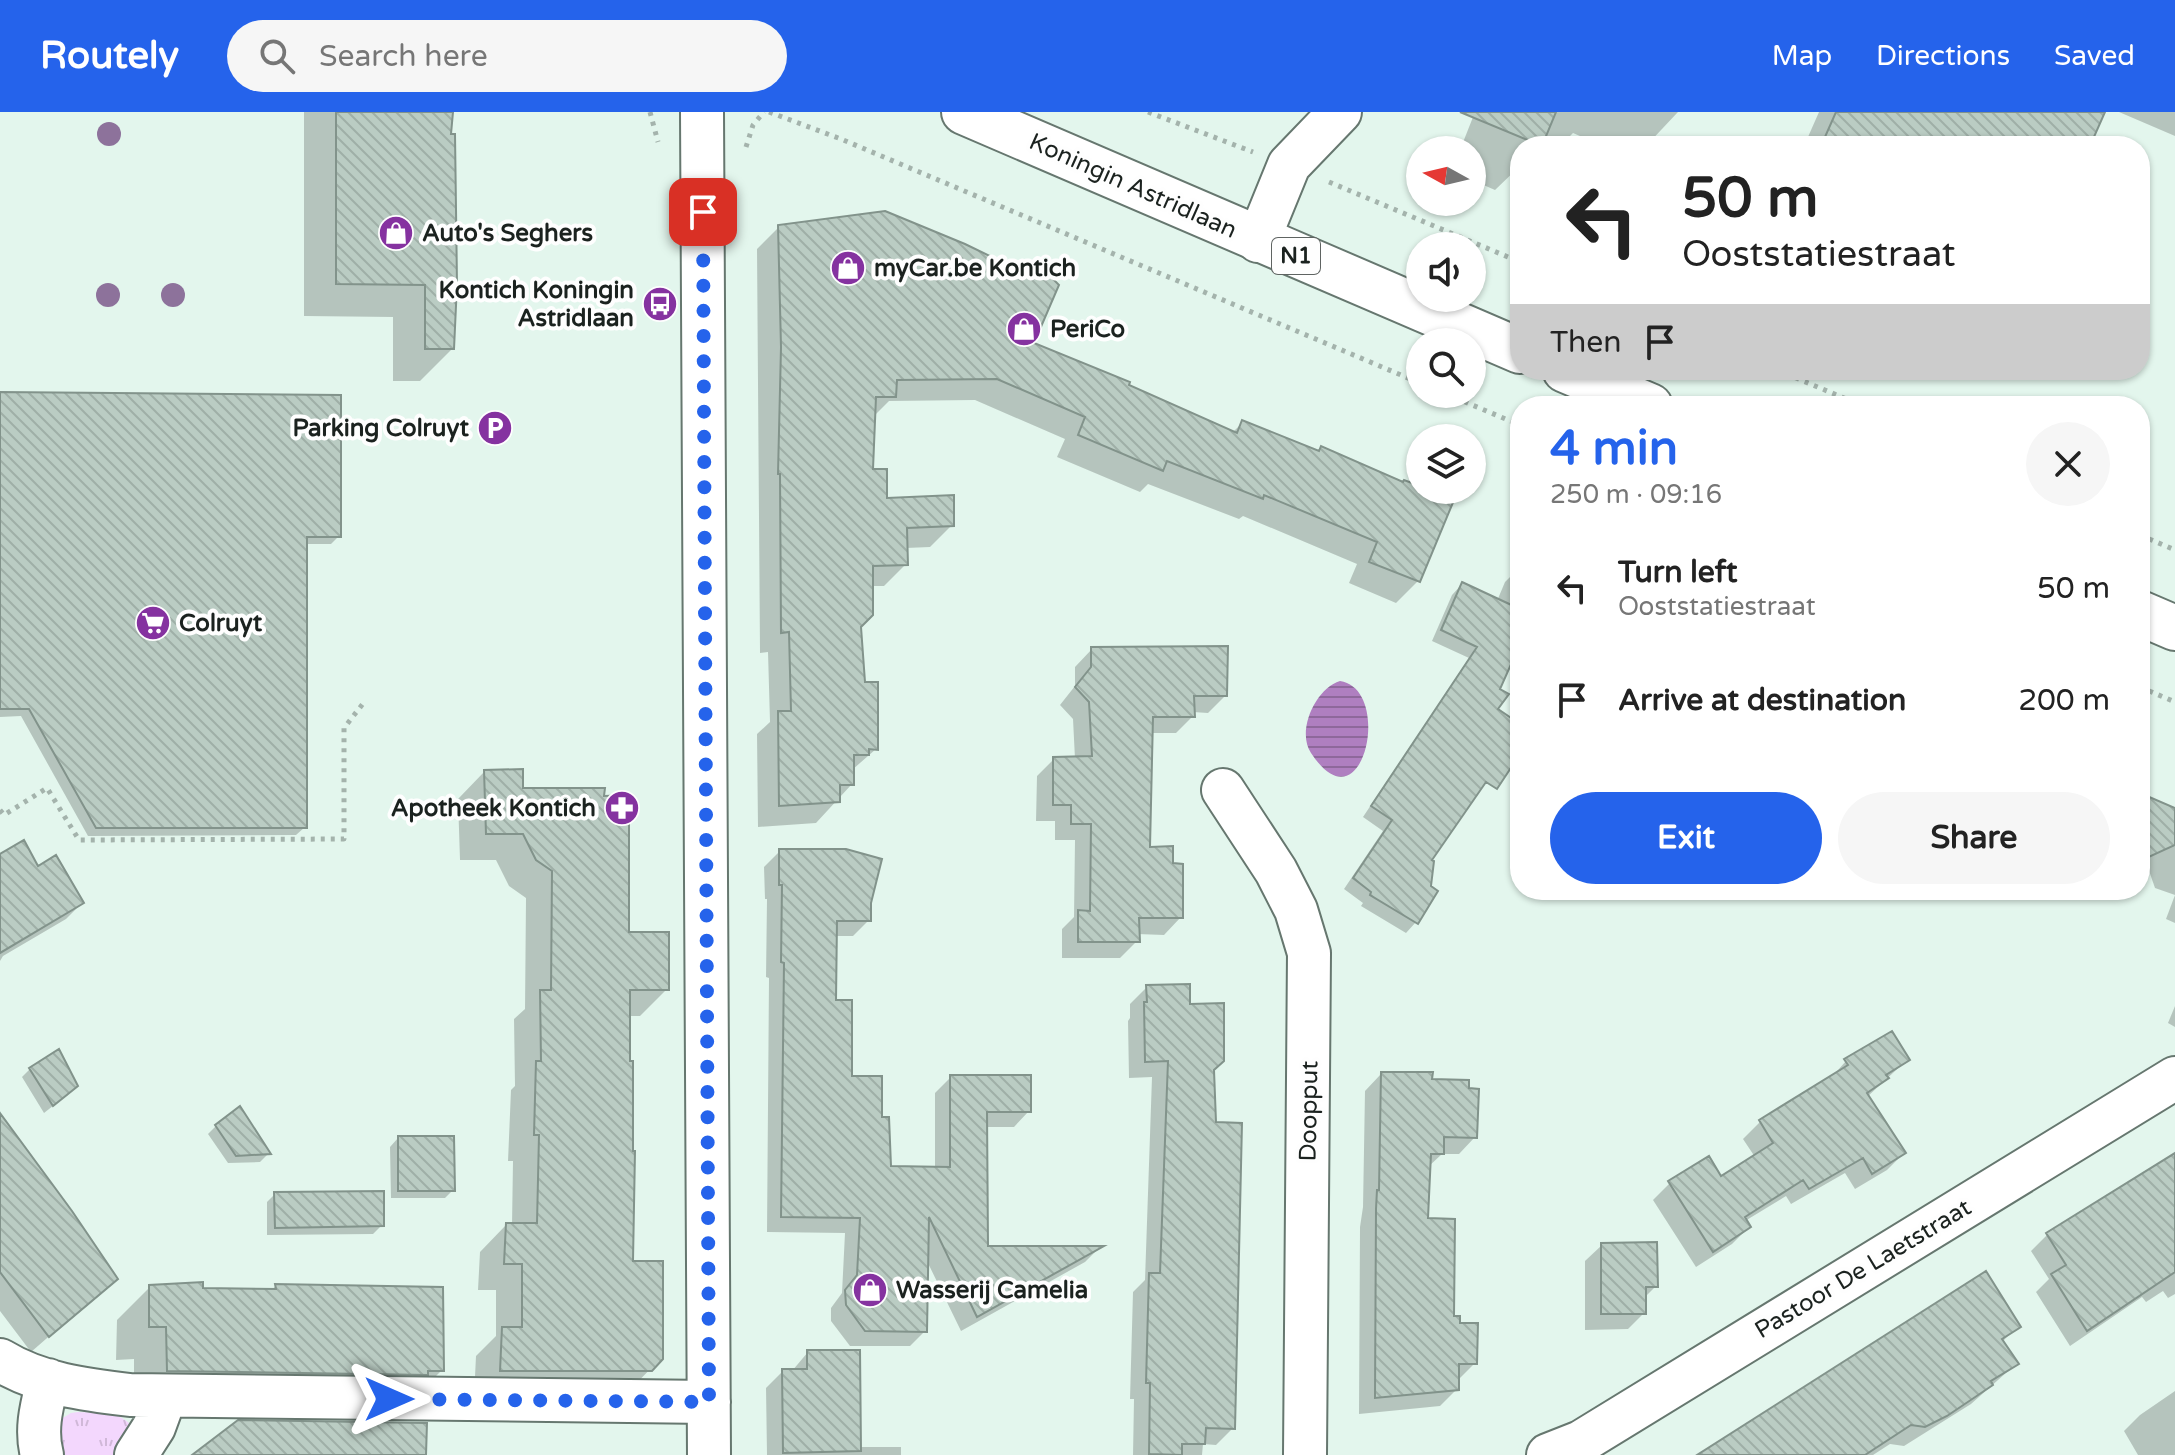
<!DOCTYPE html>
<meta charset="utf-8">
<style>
:root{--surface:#fff;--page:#f6f6f6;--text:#222;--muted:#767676;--accent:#2563eb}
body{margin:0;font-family:"Varela Round",sans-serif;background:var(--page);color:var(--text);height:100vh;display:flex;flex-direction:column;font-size:30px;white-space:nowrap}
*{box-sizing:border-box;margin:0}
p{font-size:26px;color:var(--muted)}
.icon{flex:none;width:44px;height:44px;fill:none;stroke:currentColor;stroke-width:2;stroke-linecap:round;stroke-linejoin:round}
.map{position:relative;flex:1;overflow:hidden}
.sheet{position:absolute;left:1510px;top:284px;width:640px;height:504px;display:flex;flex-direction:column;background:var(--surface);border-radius:32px;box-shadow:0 2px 6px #0004}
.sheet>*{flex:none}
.top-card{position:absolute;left:1510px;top:24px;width:640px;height:244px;border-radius:32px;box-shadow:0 2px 6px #0004;background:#fff;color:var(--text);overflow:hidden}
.needle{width:52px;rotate:278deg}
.tools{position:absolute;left:1406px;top:24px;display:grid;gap:16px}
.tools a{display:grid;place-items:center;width:80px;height:80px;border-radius:50%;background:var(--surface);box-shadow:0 2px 6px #0004;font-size:40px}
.pin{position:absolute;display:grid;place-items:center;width:68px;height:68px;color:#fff;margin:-34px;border-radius:16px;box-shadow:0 4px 12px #0006}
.me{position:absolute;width:88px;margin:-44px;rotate:90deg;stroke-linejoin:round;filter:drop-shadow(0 0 6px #0008)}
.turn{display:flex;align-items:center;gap:28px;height:168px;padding:0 40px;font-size:36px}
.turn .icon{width:104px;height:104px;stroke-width:2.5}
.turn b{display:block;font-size:56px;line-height:68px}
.then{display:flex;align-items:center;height:76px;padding:0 40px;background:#0003;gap:16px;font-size:30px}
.round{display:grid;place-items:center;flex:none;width:84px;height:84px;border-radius:42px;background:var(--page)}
.summary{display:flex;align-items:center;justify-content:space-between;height:136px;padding:0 40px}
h1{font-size:48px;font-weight:700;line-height:60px;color:var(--accent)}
.button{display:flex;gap:16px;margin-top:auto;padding:16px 40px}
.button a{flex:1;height:92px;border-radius:48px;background:var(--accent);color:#fff;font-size:32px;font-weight:700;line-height:92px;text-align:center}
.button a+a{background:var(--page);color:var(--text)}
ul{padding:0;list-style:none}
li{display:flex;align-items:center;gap:24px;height:112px;padding:0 40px}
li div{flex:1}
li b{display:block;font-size:30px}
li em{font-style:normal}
header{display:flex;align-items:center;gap:48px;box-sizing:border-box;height:112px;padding:0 40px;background:var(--accent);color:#fff}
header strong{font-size:38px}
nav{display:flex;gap:44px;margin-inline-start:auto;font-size:28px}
.search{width:560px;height:72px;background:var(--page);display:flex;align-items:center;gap:20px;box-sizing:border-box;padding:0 28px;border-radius:44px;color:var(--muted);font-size:30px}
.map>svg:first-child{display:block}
.grass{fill:url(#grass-tufts)}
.water{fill:url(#water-rules)}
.shadow{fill:#0003}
.building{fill:url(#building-back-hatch);stroke:#82938b;stroke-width:2}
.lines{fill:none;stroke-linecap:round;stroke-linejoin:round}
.minor-casing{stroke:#66776f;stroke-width:46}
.primary-casing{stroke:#66776f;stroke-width:48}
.path{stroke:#a4b3ac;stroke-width:5;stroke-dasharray:4 6;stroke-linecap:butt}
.minor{stroke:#fff;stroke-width:42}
.primary{stroke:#fff;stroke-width:44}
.tree{fill:#8d729b}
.route{stroke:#2563eb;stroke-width:14;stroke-dasharray:0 25.2}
.labels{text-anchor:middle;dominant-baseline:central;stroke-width:8;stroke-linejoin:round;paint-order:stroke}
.shield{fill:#fefefe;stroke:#5f6462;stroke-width:2}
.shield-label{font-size:22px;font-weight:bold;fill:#1b221f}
.street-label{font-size:24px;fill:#1b221f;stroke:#fefefe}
.poi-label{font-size:24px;font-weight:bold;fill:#1b221f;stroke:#fefefe;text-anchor:start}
</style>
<header>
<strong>Routely</strong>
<div class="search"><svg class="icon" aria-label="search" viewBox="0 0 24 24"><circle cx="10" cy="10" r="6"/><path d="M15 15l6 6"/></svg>Search here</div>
<nav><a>Map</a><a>Directions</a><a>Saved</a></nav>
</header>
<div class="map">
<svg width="2175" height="1343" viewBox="0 0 2175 1343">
<defs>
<pattern id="grass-tufts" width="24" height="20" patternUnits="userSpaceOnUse" patternTransform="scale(2)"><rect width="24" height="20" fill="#f3d7fd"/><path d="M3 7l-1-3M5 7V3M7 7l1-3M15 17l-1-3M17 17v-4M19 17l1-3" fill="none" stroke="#d0b8d8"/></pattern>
<pattern id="water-rules" width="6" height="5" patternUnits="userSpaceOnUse" patternTransform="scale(2)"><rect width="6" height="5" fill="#af7fc0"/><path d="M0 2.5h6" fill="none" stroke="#8e689b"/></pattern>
<pattern id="building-back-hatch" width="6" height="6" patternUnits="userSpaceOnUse" patternTransform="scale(2)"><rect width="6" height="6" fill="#baccc3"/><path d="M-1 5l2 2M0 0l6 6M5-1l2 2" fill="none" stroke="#9fafa7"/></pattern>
</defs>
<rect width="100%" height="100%" fill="#e3f6ed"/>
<path class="grass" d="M78,1300C96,1301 121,1298 132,1315L127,1332L113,1343H54L58,1309L71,1301Z"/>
<path class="water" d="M1340,569C1394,577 1363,720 1311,641C1296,619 1316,576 1340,569Z"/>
<path class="shadow" d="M304,0H451L452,237L420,269H393V205L304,204Z
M1475,0H1678L1646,34H1603L1573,21L1560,34H1520V54L1495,78L1472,68V38H1460Z
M1819,0H2103L2088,34H1804Z
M2119,0H2175V24Z
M779,115L1232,321L1242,311L1318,340L1321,337L1403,372L1424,378L1418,469L1396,491L1349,471L1357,452L1243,404L1239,407L1148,372L1140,380L1057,345L1065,327L975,288L889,289L873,305L871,359L885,388L952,413L930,435L906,436V452L884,474H871L859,515L863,572L876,637L852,658V672L816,711L758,715L757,622L770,610L768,540L760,541L757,137Z
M1914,258H1939L1931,265Z
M0,282L339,424L331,432H305V715L296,723L88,724L21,604L0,605Z
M1515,460L1520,462V533L1468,649L1429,748L1416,810L1406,821L1361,794L1363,791L1344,777L1383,719L1363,705L1469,546L1432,529L1452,483L1462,472L1497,489L1505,470Z
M1092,537L1225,584L1208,601L1193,600V604L1176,621H1151L1148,737L1181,805L1164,823L1137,822V829L1120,846H1062V817L1074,805L1075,728H1055V709H1036L1037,664L1054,647H1075L1073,607L1060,593L1075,574V555Z
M484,660L521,678L602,686L627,822L667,877L640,904H628L631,1151L661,1246L623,1285H474L476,1244L496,1224V1178H478L480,1140L506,1113H512L513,1049H508L511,978L515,974L514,907L525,897L526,786L509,774L496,748H460L458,687Z
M2140,684L2175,699V783L2155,776L2147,753L2140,756Z
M780,739L869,791V808L853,824H835L834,890L850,966L880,1007L889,1056L935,1057V981L951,965L1029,999L1014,1015H985L986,1136H1099L1085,1150L961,1219L926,1147L925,1219L910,1234H850L831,1209V1196L842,1181L845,1121L767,1120L769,866L766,865L767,787H765L764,755Z
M0,745L38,757L82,791L66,807L3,844L0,849Z
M2175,783V811L2166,807Z
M1147,875L1188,894L1212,958L1233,1316L1216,1333L1203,1332L1202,1343H1133L1134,1287H1130L1133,1180L1145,1168L1152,965L1129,966L1128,909L1130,906V892Z
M2175,894V915L2168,911Z
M1908,947L1867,985L1904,1041L1887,1058L1855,1077L1845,1061L1791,1092L1786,1084L1745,1109L1749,1115L1732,1132L1696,1155L1653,1088L1670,1071L1721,1067L1755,1045L1743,1027L1760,1010L1830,967L1846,949Z
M30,957L68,982L44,1001L22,965Z
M1381,962L1430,969L1475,1025L1459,1042H1442L1428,1055L1426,1108L1452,1206L1475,1251L1457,1269V1277L1440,1294L1359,1302L1360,1115L1363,1095L1365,979Z
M216,1014L268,1042L260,1050L228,1051L208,1022Z
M398,1026L453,1078L445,1086H391L390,1035Z
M0,1035L115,1167L31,1240L0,1199Z
M2175,1044V1182L2168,1186L2163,1179L2146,1190L2142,1185L2070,1234L2036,1180L2049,1167L2031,1139L2047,1123Z
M275,1082L382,1113L373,1122L267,1123V1090Z
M1602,1133L1656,1174L1644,1186V1201L1628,1217L1585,1218V1149Z
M276,1174L442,1258L409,1291H134V1247L116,1248L117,1208L150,1175L270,1179Z
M2018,1214L2002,1230L2016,1252L1971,1292L1904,1334L1890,1332L1873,1343H1700Z
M808,1240L859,1335H901V1343H767L766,1276L783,1259H792Z
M2175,1279V1343H2138L2124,1319L2140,1303Z"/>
<path class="building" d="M336,0H453L451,22H455L457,172L454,237H425V173L336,172Z
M1460,0H1556L1542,34Z
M1836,0H2105L2090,34H1821Z
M885,99L965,132L1027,162L1035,158L1045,159L1059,173L1034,231L1130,270L1129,273L1237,321L1242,308L1319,339L1321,334L1403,370L1404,368L1420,374V378H1429L1454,388L1420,470L1369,450L1377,430L1264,383L1263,387L1167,349L1163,359L1078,323L1085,305L997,267L897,268L896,285H876L873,357H887V386L954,383V414L907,416L908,453L873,454V503L861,515L865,570H878V638L869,637V643H854V673H840V690L779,694L778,599H791L789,520L781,521L780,362H778L781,235L778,113Z
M0,280L341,283V425H307V716H96L29,597H0Z
M1462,470L1520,497V532L1500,577L1509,582L1498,597L1520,612V642L1497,677L1486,670L1432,748L1434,749L1431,774L1438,779L1418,812L1370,783L1371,780L1353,766L1392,708L1371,694L1477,535L1441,518Z
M1228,534L1227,584H1194L1195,605H1153L1150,735L1173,734V751L1183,752V806H1139L1140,830H1078V798L1090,799L1091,712H1071V693H1053V645L1092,644L1089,590L1075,575L1091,555V535Z
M523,657V676H605L604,684L629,683V820H669V878H630V949H633V1039H635L633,1149H663V1247L652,1259H500L502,1215H522V1152H504L506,1111H537L539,1023H534L536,949H541L540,878H551L552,759L536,748L523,722H486L484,658Z
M2140,681L2175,696V733L2140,749Z
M24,728L38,754L56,743L84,791L0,841V742Z
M779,737H846L882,747L871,791V809H837L836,888H852V964H882V1005H889L891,1054L950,1055V963H1031V1000H987L988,1134H1104L977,1205L929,1105L927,1220L865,1219L846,1193L845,1178L857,1163L860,1106L781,1105L784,851L781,850L782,773H779Z
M1190,872V892L1224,891V949L1214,958L1216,1010L1242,1011L1235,1317L1206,1316L1205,1332H1182V1343L1149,1342L1150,1271H1146L1149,1161H1160L1168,949L1145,950L1144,890H1147L1146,873Z
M1892,919L1910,948L1886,963L1889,966L1867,981L1906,1041L1872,1062L1863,1046L1809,1077L1803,1068L1745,1105L1751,1115L1713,1140L1668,1069L1709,1044L1721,1064L1773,1031L1759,1008L1848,953L1844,947Z
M59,937L78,974L53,994L29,956Z
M1381,960H1433L1432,967L1469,968V976L1479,977L1477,1026L1444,1025V1042H1431L1428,1106L1455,1107L1454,1204H1460V1211H1478L1477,1252H1459V1278L1375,1286L1376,1097L1377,1078H1379Z
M240,994L271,1042L236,1044L215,1013Z
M0,1001L72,1099L118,1167L49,1225L0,1160Z
M398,1024H454L455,1079H398Z
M2175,1041V1160L2087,1219L2051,1162L2066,1153L2046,1121Z
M384,1079V1114L275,1116L274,1080Z
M1657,1130L1658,1175H1646V1202H1601V1131Z
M1986,1159L2021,1215L2002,1227L2019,1252L1991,1269L1993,1273L1947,1304L1925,1315L1911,1313L1865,1343H1697Z
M203,1170V1176L276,1177L275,1172L443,1175L444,1259H428V1263L167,1259L166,1215H149V1173Z
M807,1238H860L861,1339L783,1341L782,1257H807Z
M238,1308L427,1311L426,1343H192Z"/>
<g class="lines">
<g class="minor-casing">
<path id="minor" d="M702,0L709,1343
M1258,129L1289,53L1340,0
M1223,678L1276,759L1296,798L1309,841L1305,1343
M0,1248C39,1272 86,1278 130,1283L709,1290
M42,1343C35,1317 42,1293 48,1268
M136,1343L154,1315L165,1285
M1548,1343L1581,1330L2175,966"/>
</g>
<g class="primary-casing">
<path id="primary" d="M964,0L1520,239
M1565,258L1650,294
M2140,501L2175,516"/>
</g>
<path class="path" d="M650,0L658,30
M769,0L841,27L1420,271
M1148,0L1253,40
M746,35L753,13L764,0
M1329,70L1520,150
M1777,258L1863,294
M1446,282L1520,313
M2140,423L2175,438
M2140,575L2175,590
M0,698L4,703L47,676L79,728L344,727V616L365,589"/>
<use href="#minor" class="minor"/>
<use href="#primary" class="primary"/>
</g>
<g class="tree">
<circle cx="109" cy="22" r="12"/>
<circle cx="108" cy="183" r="12"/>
<circle cx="173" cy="183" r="12"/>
</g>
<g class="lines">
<path class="route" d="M389,1287L709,1290L703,100"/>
</g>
<defs>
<g id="shop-disc" transform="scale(1.8)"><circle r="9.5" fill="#8532a0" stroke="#fefefe"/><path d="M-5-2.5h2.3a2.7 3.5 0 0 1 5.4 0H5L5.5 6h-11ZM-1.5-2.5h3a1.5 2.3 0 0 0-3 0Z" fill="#fff"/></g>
<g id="bus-disc" transform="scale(1.8)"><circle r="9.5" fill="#8532a0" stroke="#fefefe"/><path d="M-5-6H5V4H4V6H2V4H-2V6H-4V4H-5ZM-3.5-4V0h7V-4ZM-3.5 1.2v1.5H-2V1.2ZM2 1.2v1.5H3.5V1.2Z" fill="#fff"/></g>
<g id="parking-disc" transform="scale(1.8)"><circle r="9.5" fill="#8532a0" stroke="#fefefe"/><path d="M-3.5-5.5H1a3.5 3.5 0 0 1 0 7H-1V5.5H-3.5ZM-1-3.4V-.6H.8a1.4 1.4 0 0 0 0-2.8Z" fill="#fff"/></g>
<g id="supermarket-disc" transform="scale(1.8)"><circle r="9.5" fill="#8532a0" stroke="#fefefe"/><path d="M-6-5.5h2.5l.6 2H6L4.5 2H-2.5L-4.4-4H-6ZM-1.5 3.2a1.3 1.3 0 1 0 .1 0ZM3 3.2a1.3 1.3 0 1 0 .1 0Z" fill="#fff"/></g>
<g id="pharmacy-disc" transform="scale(1.8)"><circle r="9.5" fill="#8532a0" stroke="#fefefe"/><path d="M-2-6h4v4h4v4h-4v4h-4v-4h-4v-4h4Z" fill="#fff"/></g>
</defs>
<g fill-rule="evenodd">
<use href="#shop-disc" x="396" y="121"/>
<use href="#shop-disc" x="848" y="156"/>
<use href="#bus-disc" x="660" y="192"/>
<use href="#shop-disc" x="1024" y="217"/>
<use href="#parking-disc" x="495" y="316"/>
<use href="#supermarket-disc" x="153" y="511"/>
<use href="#pharmacy-disc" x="622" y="696"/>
<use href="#shop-disc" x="870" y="1178"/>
</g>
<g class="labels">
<rect class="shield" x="1272" y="126" width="48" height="36" rx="6"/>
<g class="shield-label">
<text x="1296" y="144">N1</text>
</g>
<g class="street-label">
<text transform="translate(1133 74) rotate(24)">Koningin Astridlaan</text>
<text transform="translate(1309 999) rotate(-89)">Doopput</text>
<text transform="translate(1863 1157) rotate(-31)">Pastoor De Laetstraat</text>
</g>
<g class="poi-label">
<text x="422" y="121">Auto's Seghers</text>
<text x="874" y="156">myCar.be Kontich</text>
<text x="634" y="178" text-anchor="end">Kontich Koningin<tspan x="634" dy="28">Astridlaan</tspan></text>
<text x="1050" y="217">PeriCo</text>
<text x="469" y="316" text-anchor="end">Parking Colruyt</text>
<text x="179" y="511">Colruyt</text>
<text x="596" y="696" text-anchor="end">Apotheek Kontich</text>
<text x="896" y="1178">Wasserij Camelia</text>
</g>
</g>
</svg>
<div class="tools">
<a><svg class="needle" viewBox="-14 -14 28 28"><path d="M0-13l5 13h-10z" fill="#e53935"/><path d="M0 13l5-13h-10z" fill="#767676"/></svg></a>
<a><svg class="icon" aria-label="sound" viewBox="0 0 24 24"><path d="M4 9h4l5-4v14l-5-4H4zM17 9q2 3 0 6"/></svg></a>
<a><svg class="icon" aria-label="search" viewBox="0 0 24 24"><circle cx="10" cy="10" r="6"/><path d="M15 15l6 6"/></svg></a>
<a><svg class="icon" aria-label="layers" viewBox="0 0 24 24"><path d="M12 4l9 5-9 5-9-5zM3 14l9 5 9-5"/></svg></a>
</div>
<div class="pin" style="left:703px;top:100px;background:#d93025"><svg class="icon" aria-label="arrive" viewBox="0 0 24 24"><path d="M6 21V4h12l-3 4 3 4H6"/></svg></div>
<svg class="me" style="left:389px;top:1287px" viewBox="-20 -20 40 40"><path d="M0-17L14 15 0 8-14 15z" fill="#2563eb" stroke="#fff" stroke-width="4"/></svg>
<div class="top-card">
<div class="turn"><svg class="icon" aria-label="left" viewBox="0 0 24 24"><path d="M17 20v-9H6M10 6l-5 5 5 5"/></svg><div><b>50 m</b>Ooststatiestraat</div></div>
<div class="then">Then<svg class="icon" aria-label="arrive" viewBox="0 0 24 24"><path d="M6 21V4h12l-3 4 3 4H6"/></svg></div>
</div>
<section class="sheet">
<div class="summary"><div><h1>4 min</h1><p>250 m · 09:16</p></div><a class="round"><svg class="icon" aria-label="close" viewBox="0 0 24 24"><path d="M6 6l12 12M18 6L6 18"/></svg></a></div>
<ul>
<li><svg class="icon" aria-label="left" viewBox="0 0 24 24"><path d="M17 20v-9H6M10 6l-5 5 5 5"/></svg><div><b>Turn left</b><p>Ooststatiestraat</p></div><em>50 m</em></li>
<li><svg class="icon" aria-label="arrive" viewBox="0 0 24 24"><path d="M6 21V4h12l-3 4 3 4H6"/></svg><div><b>Arrive at destination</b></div><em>200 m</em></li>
</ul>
<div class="button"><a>Exit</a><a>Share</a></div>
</section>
</div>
